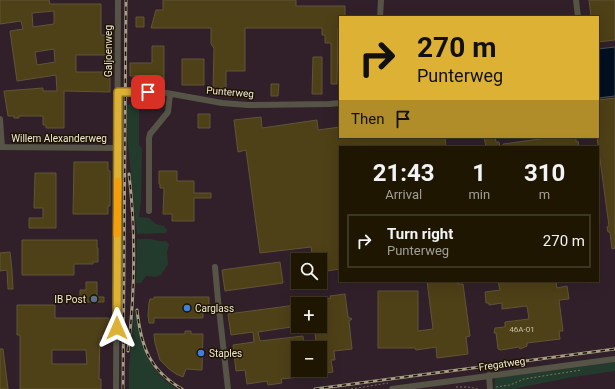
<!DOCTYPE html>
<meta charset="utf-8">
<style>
:root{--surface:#1e1600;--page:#2b230f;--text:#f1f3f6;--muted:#a19f99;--line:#3c3522}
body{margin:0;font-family:Roboto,sans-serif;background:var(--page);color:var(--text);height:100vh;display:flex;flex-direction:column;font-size:15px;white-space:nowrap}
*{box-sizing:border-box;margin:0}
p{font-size:13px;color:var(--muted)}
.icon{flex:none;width:22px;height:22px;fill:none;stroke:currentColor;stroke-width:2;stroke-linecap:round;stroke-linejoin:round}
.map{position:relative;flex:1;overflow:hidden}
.side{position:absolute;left:339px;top:146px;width:260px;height:136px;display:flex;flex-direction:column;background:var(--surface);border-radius:0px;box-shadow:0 4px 16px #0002,0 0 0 1px var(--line)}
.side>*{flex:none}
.guide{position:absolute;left:339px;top:16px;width:260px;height:122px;border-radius:0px;box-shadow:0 4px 16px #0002,0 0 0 1px var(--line);background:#ddb133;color:#111;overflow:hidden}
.tools{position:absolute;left:291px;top:253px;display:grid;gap:8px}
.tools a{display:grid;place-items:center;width:36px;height:36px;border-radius:0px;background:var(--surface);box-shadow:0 4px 16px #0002,0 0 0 1px var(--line);font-size:20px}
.pin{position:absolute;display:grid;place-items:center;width:34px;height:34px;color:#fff;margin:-17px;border-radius:8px;box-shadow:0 2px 6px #0006}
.me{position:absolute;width:44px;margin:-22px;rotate:0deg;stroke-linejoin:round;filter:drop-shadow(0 0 3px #0008)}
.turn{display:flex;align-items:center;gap:14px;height:84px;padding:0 12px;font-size:18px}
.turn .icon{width:52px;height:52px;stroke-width:2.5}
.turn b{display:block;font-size:28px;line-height:34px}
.then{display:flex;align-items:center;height:38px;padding:0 12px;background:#0003;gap:8px;font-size:15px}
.eta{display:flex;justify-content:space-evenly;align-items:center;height:68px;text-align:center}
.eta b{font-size:24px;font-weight:700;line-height:28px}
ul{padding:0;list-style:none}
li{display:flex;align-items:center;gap:12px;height:54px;margin:0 8px 6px;padding:0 4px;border:2px solid var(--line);border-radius:0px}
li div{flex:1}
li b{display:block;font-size:15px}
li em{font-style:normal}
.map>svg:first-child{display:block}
.industrial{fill:#31202a;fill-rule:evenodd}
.green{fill:#233b2c}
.water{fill:#001021;stroke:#485158}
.building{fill:#4e4017;stroke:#615536;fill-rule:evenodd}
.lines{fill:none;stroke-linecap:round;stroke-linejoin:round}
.path{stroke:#7d745c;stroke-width:1;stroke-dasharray:2 2;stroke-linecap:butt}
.minor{stroke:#555446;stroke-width:6}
.rail-casing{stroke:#a69e88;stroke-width:3}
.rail{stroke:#1e1400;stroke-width:1.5;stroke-dasharray:4.5;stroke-linecap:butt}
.route-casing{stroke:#907321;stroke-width:10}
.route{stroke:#ddb133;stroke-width:7}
.slow{stroke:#f59e0b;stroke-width:7}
.service-dot{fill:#5c6f8a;stroke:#1e1400;stroke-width:1.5}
.shop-dot{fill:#3f7fe0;stroke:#1e1400;stroke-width:1.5}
.labels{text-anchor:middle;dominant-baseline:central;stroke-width:3;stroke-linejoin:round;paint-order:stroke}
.number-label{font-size:8px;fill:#c8c0a8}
.street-label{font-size:10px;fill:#f1ead9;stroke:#1e1400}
.poi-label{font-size:10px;fill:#f1ead9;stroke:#1e1400;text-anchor:start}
</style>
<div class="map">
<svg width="615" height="389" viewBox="0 0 615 389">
<rect width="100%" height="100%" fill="#281e00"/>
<path class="industrial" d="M0,0H615V389H0ZM340,17H598V137H340ZM340,147H598V281H340ZM298,260H320V282H298ZM298,304H320V326H298ZM298,348H320V370H298Z"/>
<path class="green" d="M139,104V145L142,148L141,201L139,217L149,218L156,224L164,226L167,230L166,233L137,234L128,145L126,105Z
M137,239C142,239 147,239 151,239C157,240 159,242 166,241L169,244L167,252L168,264L161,275L156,277L146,276L141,283H136Z
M135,308C140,341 146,370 177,389H129V366Z
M615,362V371L573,377L513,389H494L495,378Z"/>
<path class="water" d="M615,47V96L598,98V49Z"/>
<path class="building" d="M0,0H49L50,4H101V35H110V55H76V72H110V92L64,91V128H46V125H43V116H19V118H14V116H8L4,91L43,88V91H57L56,75L17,81L10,31L23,29L21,21L0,24ZM54,11V24L33,27L32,13ZM54,49L55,62L37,65L35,52Z
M163,0H296V6H345V17H340V28H338L337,84H331V43H325V35H322V28H245V71H226V93H213L214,48L211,44V28H151L156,10H163Z
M589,0H615V40L598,42V17H591Z
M136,17H144V27H136Z
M152,46H164V86H152V77H139V76H130V63H152Z
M313,57H322V94H312Z
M182,59H204V85H182Z
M271,84H279L278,96H271Z
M615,98V248L612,249L610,232H608L607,227L609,226L597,137H598V100Z
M198,114H210V128H198Z
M261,117L262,128L317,120L318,130L340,127V137H445L446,147H340V269L320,272V260H313L311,247L260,253L246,150L238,152L234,120Z
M484,137H495L496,142H499L500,147H486Z
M555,137H576V142L578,141L579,146L503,147V144Z
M74,162H108V170L110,171V206H108V214H73Z
M159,171H177V181H194V193H211V198H194V221H172V214H163L164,188H160V184H159Z
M35,173H56V228H29V218H43V208H34Z
M22,240H97V248H98V262H93V264H74V275H22Z
M10,252L12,270L13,289H8L7,270L0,271V253Z
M280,262L283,283L225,291L222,270Z
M427,281H458V284H463L470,336L466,337L468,354L437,358L436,347L416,350L415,348H378V291H418V331L433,329Z
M498,281H556L557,288L567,286L569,299L559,300L563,331H559L560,339L527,343V346L520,349L519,347L501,350L498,349L496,333H494L495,328L505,327V322L529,319L527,306L502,309V303L489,305V303H486L485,292L500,290Z
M86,282H97V297H104V302H80V290H86Z
M345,294L348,317L352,319L349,321L352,349L334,351L335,360H331L333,372L320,374V348H317L314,326H320V304H311V301L331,298L330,296Z
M154,297H209V312H203V318H154V323H149L148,315L149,303L150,299H154Z
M17,305H55V318H109V336H100L99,379H101V389H20V335H17ZM52,350H86L87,364H52Z
M296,305L298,326L258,332L260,341L303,336L304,348H298L297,363L299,377L281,379L282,383L268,385L267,381L247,384L245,370L236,371L233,345L254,342L253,332L231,335L228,314Z
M185,331H191V334H203L202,370L186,369L183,377L176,374L169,369L160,360L155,343L154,334H185Z
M0,349H3L8,389H0Z"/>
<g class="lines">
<path class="path" d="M456,387H468L478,389
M496,387L510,385L524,379L581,370
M351,389L388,383"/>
<path class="minor" d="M576,0L578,17
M380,17L381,0
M118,92H161L222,103L248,105L329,104L340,103
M0,119L2,147
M0,147L117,148
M149,211V138L150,134L168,112L170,94
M215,267L218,300L228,389
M489,375L490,389
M116,389L118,0
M392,389L615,359"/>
<g class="rail-casing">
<path id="rail" d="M137,310C141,346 149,370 182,389
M128,351C135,292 136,233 129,174
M123,389L126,0
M315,389L615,349"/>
</g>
<use href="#rail" class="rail"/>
</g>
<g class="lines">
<g class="route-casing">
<path id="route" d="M117,328L118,92H148"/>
</g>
<use href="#route" class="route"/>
<path class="slow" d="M117,234L118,181"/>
</g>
<circle class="service-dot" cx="94" cy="299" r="4"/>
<g class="shop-dot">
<circle cx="187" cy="308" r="4"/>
<circle cx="201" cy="353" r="4"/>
</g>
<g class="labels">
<g class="number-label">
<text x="522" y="329">46A-01</text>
</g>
<g class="street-label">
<text transform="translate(108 51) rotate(-90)">Galjoenweg</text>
<text transform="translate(230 92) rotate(5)">Punterweg</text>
<text x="59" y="138">Willem Alexanderweg</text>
<text transform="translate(502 364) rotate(-8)">Fregatweg</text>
</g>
<g class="poi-label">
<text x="86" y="299" text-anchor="end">IB Post</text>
<text x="195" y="308">Carglass</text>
<text x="209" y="353">Staples</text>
</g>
</g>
</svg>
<div class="tools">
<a><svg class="icon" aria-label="search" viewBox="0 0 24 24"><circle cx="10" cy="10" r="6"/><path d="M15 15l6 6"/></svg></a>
<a>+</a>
<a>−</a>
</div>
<div class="pin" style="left:148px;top:92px;background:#d93025"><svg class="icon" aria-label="arrive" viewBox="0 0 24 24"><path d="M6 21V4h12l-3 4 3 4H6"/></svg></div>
<svg class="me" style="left:117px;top:328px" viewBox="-20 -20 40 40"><path d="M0-17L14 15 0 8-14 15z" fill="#ddb133" stroke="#fff" stroke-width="4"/></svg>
<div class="guide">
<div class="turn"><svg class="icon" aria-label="right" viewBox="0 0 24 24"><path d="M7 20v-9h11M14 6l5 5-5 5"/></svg><div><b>270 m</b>Punterweg</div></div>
<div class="then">Then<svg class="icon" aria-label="arrive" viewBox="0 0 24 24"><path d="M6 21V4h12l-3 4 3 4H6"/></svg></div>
</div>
<section class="side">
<div class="eta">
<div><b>21:43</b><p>Arrival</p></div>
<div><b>1</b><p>min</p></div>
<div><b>310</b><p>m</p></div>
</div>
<ul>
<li><svg class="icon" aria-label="right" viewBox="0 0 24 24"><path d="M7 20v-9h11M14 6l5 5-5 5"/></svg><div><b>Turn right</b><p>Punterweg</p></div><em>270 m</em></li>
</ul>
</section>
</div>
